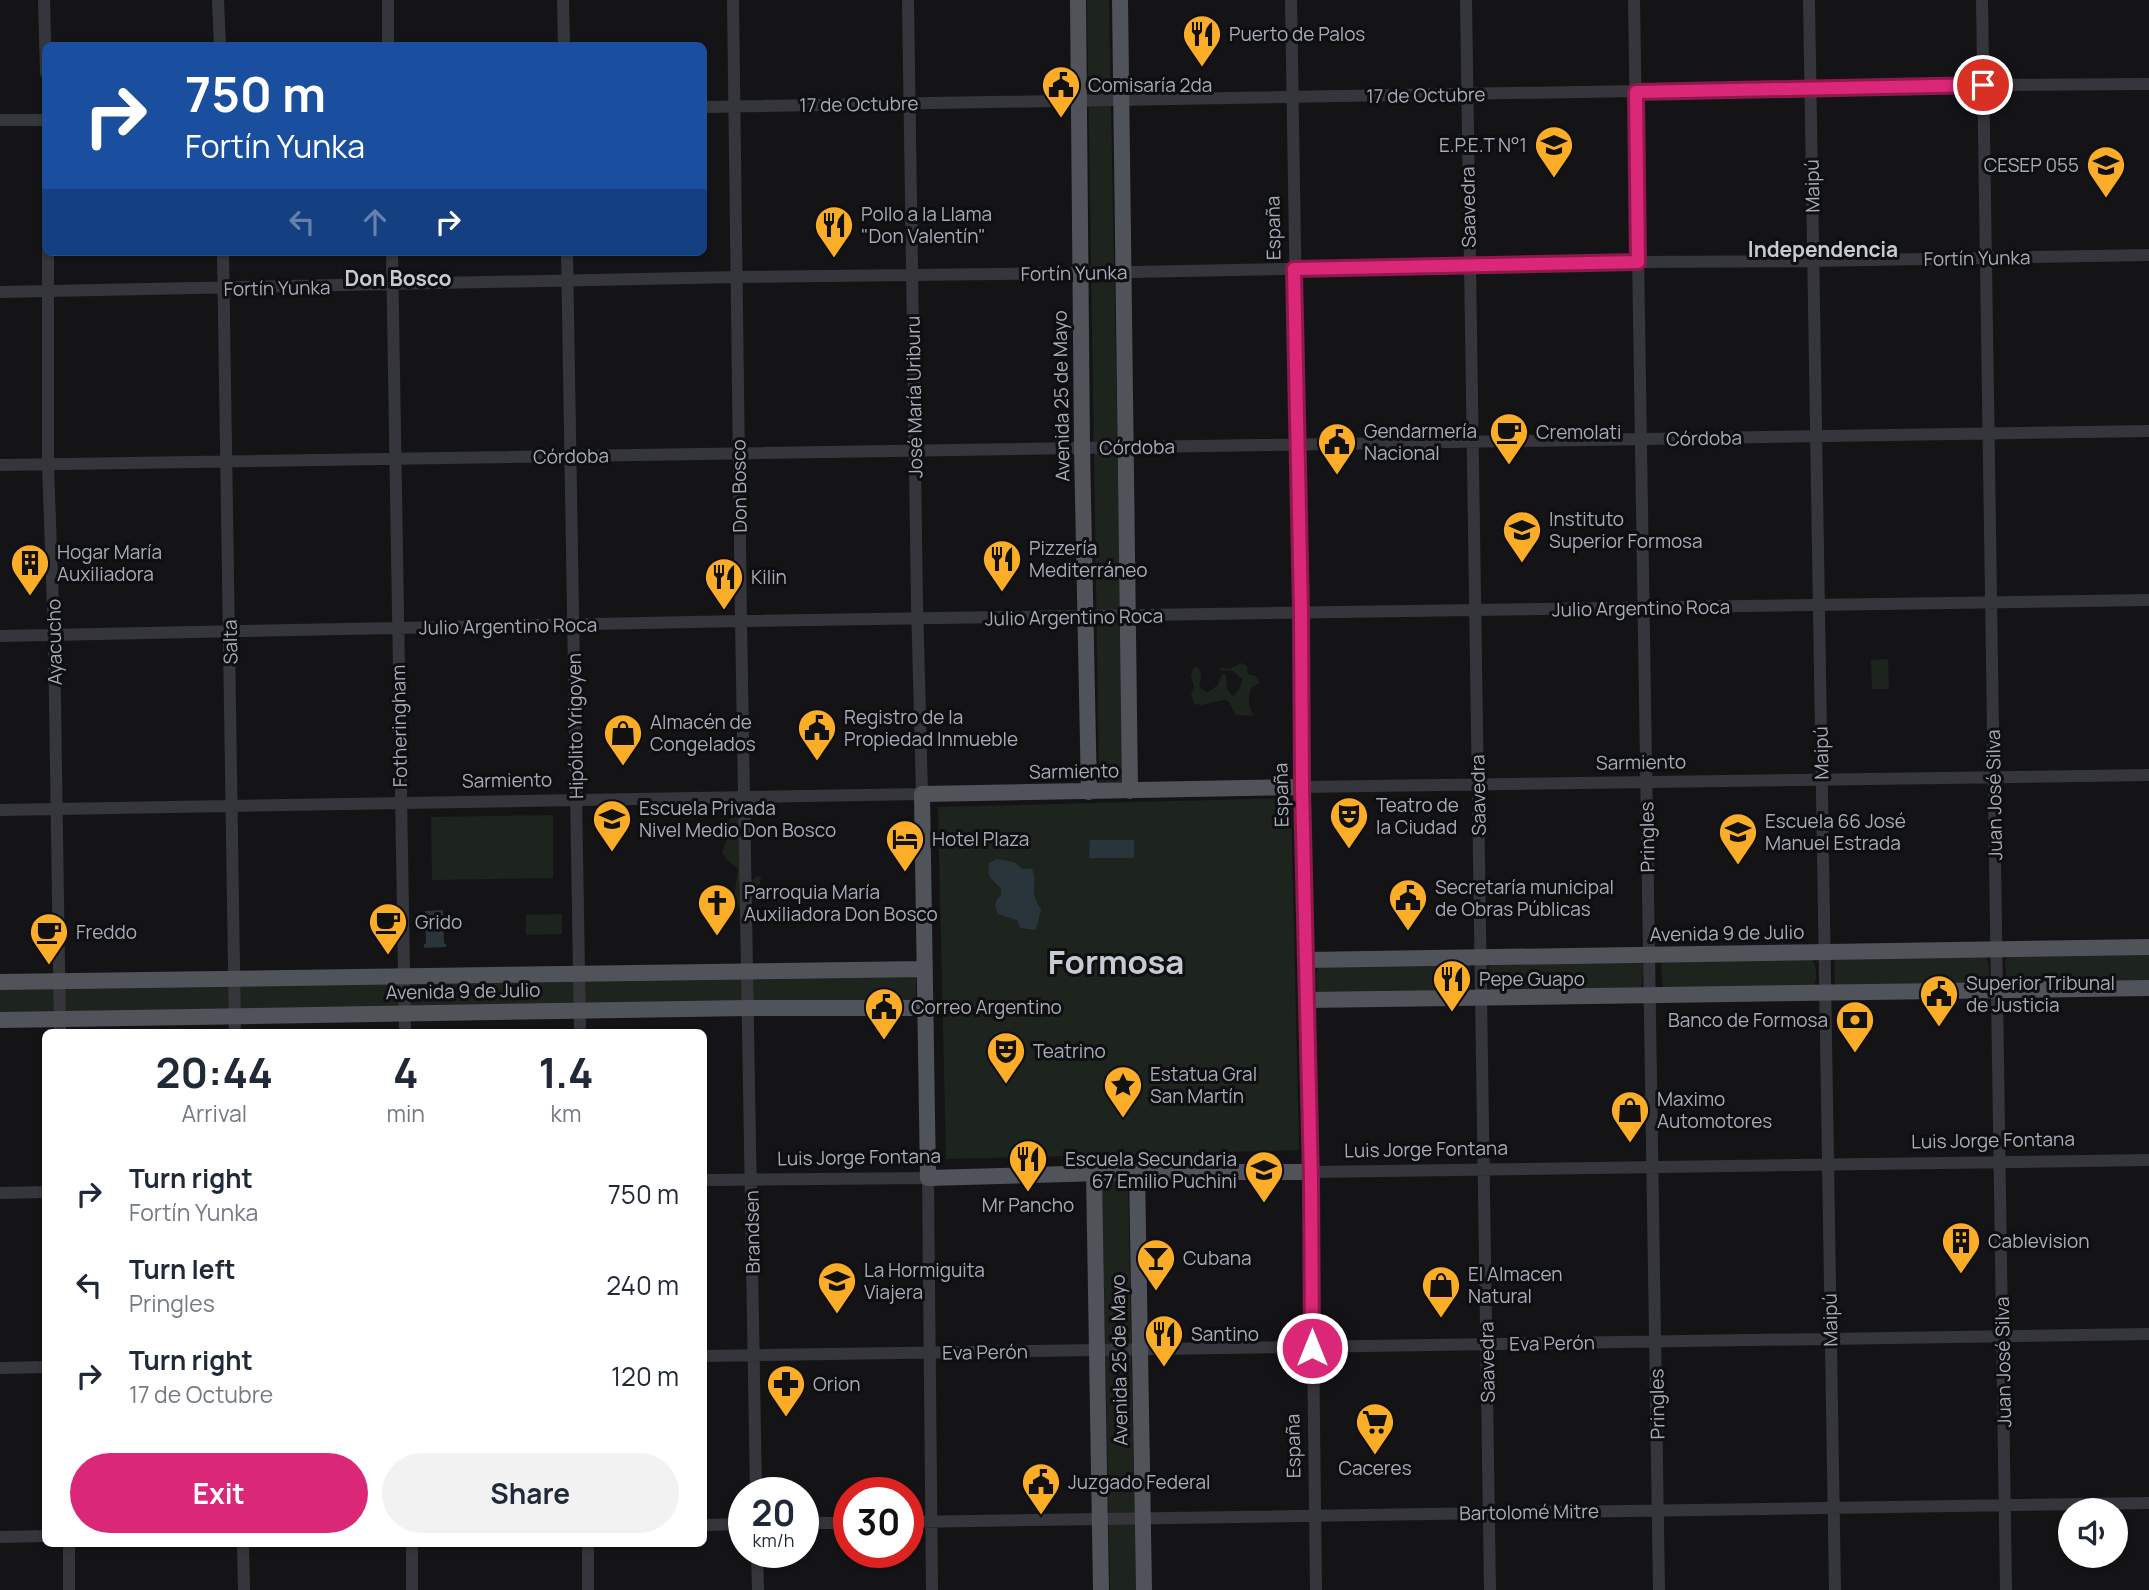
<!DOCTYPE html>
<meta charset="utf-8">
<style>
:root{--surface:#fff;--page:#f2f2f3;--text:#1f2937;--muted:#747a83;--accent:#db2777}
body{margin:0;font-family:Manrope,sans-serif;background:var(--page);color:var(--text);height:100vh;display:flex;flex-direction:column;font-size:26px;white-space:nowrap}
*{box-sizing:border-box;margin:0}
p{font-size:23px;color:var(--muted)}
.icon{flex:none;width:38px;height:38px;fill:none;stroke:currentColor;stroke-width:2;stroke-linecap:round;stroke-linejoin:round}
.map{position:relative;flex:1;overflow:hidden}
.drawer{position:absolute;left:42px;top:1029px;width:665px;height:518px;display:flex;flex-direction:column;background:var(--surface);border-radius:10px;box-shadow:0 2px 5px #0004}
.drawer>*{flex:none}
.guide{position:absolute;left:42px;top:42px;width:665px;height:214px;border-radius:10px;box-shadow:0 2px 5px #0004;background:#1a4fa0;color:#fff;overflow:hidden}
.tools{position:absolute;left:2058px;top:1498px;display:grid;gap:14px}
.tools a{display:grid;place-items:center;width:70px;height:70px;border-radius:50%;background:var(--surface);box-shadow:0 2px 5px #0004;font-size:35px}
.speed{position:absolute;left:728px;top:1477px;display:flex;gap:14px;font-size:35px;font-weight:700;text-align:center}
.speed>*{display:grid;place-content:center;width:91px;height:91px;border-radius:50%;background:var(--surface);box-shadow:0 2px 5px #0004;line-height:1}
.speed small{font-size:18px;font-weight:400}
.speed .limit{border:10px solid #d22;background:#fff;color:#111}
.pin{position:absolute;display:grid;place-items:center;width:60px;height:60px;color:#fff;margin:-30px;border:4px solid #fff;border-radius:50%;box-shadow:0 2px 7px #0007}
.me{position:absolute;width:77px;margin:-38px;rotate:0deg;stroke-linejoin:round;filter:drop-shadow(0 0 5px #0008)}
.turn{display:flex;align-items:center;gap:24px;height:147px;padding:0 28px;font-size:32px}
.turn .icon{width:91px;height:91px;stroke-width:2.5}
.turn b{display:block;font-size:49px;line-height:60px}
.lanes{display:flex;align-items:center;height:66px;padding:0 28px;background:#0003;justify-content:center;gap:35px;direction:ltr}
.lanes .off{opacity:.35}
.eta{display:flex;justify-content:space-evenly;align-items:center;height:119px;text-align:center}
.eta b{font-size:42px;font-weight:700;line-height:49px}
.button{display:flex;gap:14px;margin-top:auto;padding:14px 28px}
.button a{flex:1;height:80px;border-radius:42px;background:var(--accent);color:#fff;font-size:28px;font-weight:700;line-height:80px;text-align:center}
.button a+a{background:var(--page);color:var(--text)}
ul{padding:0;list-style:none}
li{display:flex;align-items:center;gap:21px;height:91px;padding:0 28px}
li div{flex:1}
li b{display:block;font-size:26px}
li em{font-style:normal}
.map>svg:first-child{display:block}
.green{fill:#1c241d}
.water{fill:#2a343b}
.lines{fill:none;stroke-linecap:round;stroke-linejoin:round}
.minor{stroke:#35363b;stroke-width:12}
.major{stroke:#51535b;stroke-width:16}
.route-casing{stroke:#8e194d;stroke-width:18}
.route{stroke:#db2777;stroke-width:12}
.labels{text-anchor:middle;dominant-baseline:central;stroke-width:6;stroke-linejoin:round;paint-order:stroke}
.poi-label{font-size:19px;fill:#a5abb7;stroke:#0f0f11;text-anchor:start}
.street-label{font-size:19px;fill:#a5abb7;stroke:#0f0f11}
.neighbourhood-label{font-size:21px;font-weight:bold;fill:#c6cad3;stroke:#0f0f11}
.town-label{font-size:33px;font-weight:bold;fill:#c6cad3;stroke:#0f0f11}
</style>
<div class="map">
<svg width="2149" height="1590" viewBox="0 0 2149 1590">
<rect width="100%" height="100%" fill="#141416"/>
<path class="green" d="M1087,0H1109L1124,782H1099Z
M1888,659L1889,689H1872L1871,660Z
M1241,663L1247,666L1248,674L1256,676L1260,683L1251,688C1248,699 1248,706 1254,716L1236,715L1228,701L1224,700L1202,705L1194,704L1191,694L1194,687L1191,676L1193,668L1197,667C1203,672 1201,679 1199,685L1201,689L1208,692L1218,685L1222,674L1226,675L1227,689L1232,696C1237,694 1242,685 1242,679L1233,671L1222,670L1219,667L1230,669Z
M1291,798L1299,1150L946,1159L938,807Z
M739,813L749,879L752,880L758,876L761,878L759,890C751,897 750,905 741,911L734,897L738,869L726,859L722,852L729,834L728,822L733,816H737Z
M553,815V878L432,880L431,817Z
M562,914V934L526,935V915Z
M2149,952V984L2007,983L2005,961L2008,956Z
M1982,954C1991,961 1990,975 1987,985H1835L1834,963L1836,958Z
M1809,957C1818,964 1817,978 1814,988H1663L1661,966L1663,961Z
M1491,963H1642L1643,968L1641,990H1490L1488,968Z
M1470,965L1471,971L1469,993H1318C1316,984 1315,973 1319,966Z
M916,975V1001L0,1014V988Z
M1102,1180H1128L1136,1590H1110Z"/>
<path class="water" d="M1090,840H1134V858H1089Z
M997,859L1014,862L1022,869H1032C1039,885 1027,889 1041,909L1036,930L1020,928L1017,920L998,914L995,906L997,899L1001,896V889C993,878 986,880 989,863Z
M443,910L444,943L446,944V947L424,948V944H426L425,911Z"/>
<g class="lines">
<path class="minor" d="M44,0L46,73
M218,0L220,46
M388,0V46
M563,0L564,46
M733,0L741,621L756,1493
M1291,0L1301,612L1302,787L2149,775
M1466,0L1490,1590
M1634,0L1659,1590
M1809,0L1835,1590
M1982,0L2006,1590
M704,107L1983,85L2149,84
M0,120H46
M48,252V465L54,635L60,1032
M223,252L235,1032
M392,252L405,1032
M567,252L580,1032
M0,292L736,277L1081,273L1638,262L1813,261L2149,255
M0,465L2149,431
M0,636L741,621L2149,600
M0,810L922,794L917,602L908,0
M704,1180L928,1178L932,1590
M0,1193L46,1192
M704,1356L2149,1334
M0,1368L46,1367
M908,1522L2149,1503
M803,1523H849
M704,1525L744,1524
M0,1537L46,1536
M69,1544V1590
M243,1544L244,1590
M412,1544V1590
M588,1544V1590
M757,1552L758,1590
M1316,1590L1311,1172L2149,1160"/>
<path class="major" d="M1078,0L1082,448L1089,792
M1120,0L1130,791
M1302,787L1311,1172H1137L928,1178L922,794Z
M1306,960L2149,947
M0,982L924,969
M1307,1000L2149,988
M0,1020L748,1008H926
M1137,1172L1144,1590
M1094,1173L1101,1590"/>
</g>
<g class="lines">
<g class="route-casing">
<path id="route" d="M1312,1348L1311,1179L1302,788L1301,612L1294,269L1638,262L1636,92L1983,85"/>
</g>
<use href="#route" class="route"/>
</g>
<defs>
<g id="restaurant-pin" transform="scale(2.0125)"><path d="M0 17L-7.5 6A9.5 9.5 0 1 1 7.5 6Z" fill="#fbad27" stroke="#0f0f11"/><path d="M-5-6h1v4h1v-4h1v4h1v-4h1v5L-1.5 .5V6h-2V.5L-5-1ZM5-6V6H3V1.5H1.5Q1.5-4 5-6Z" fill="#111"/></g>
<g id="civic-pin" transform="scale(2.0125)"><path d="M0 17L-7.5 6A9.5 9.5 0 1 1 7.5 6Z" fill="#fbad27" stroke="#0f0f11"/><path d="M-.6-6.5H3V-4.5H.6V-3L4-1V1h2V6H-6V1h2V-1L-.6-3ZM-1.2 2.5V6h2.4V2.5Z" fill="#111"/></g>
<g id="school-pin" transform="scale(2.0125)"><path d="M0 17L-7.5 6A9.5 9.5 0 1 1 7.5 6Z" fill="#fbad27" stroke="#0f0f11"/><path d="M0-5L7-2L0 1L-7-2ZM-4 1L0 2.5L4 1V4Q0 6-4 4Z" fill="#111"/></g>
<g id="cafe-pin" transform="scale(2.0125)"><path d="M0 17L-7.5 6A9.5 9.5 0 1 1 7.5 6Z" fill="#fbad27" stroke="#0f0f11"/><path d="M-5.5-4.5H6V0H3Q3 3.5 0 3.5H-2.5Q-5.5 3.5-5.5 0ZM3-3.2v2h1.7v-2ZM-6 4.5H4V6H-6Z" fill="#111"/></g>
<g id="university-pin" transform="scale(2.0125)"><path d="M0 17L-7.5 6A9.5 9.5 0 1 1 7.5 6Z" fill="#fbad27" stroke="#0f0f11"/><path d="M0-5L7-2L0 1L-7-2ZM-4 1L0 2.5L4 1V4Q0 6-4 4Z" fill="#111"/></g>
<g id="building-pin" transform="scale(2.0125)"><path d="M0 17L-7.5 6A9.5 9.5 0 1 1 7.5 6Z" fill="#fbad27" stroke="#0f0f11"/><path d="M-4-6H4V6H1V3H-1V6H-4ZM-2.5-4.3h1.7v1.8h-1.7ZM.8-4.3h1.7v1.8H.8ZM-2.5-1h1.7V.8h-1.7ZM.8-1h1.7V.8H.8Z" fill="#111"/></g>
<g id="shop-pin" transform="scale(2.0125)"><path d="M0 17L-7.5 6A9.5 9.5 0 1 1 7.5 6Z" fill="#fbad27" stroke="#0f0f11"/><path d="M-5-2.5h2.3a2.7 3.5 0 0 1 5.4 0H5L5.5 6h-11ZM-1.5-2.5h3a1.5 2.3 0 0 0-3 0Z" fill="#111"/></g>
<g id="theatre-pin" transform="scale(2.0125)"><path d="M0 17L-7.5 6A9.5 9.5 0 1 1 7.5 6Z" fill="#fbad27" stroke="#0f0f11"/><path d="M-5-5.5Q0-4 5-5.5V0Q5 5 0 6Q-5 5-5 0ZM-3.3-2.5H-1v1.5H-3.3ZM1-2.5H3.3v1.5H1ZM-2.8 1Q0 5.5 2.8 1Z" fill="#111"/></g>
<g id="hotel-pin" transform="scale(2.0125)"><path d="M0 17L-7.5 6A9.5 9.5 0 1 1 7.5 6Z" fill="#fbad27" stroke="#0f0f11"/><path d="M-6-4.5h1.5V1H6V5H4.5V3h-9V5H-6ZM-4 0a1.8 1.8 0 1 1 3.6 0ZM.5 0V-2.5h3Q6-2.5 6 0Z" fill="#111"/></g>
<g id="church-pin" transform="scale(2.0125)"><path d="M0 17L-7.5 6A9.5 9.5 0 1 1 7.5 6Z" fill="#fbad27" stroke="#0f0f11"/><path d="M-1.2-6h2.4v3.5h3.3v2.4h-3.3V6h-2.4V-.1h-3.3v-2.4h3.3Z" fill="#111"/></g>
<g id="bank-pin" transform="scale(2.0125)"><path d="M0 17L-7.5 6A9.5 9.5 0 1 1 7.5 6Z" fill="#fbad27" stroke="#0f0f11"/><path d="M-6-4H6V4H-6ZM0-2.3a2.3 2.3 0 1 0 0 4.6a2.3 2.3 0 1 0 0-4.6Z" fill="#111"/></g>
<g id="sight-pin" transform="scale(2.0125)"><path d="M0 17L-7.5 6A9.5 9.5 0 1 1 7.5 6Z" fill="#fbad27" stroke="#0f0f11"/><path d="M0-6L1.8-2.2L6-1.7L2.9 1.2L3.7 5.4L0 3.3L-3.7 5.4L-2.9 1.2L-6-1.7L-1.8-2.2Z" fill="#111"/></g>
<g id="bar-pin" transform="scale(2.0125)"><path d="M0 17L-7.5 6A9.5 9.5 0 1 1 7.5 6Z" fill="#fbad27" stroke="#0f0f11"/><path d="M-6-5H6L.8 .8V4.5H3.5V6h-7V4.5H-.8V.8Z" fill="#111"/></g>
<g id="pharmacy-pin" transform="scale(2.0125)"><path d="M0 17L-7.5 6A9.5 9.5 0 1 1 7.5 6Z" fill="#fbad27" stroke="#0f0f11"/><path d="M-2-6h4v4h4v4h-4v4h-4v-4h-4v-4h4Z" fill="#111"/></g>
<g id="supermarket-pin" transform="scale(2.0125)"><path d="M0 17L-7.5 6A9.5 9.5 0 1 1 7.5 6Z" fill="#fbad27" stroke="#0f0f11"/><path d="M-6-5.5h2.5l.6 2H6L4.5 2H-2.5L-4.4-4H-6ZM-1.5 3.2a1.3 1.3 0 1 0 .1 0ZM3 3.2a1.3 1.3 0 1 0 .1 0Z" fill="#111"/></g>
</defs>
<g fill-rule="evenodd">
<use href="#restaurant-pin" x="1202" y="34"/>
<use href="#civic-pin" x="1061" y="85"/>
<use href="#school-pin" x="1554" y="145"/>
<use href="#school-pin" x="2106" y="165"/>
<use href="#restaurant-pin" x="834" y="225"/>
<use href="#cafe-pin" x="1509" y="432"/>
<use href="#civic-pin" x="1337" y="442"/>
<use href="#university-pin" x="1522" y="530"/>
<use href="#restaurant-pin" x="1002" y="559"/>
<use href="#building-pin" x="30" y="563"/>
<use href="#restaurant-pin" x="724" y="577"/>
<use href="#civic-pin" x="817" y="728"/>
<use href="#shop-pin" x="623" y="733"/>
<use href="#theatre-pin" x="1349" y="816"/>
<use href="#school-pin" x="612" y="819"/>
<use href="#school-pin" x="1738" y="832"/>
<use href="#hotel-pin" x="905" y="839"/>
<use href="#civic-pin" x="1408" y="898"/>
<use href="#church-pin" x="717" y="903"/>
<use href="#cafe-pin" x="388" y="922"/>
<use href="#cafe-pin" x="49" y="932"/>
<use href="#restaurant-pin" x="1452" y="979"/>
<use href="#civic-pin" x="1939" y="994"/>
<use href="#civic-pin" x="884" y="1007"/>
<use href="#bank-pin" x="1855" y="1020"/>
<use href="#theatre-pin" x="1006" y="1051"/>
<use href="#sight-pin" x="1123" y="1085"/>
<use href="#shop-pin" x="1630" y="1110"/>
<use href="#restaurant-pin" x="1028" y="1159"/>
<use href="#school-pin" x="1264" y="1170"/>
<use href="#building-pin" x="1961" y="1241"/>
<use href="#bar-pin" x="1156" y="1258"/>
<use href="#school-pin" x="837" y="1281"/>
<use href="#shop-pin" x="1441" y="1285"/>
<use href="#restaurant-pin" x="1164" y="1334"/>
<use href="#pharmacy-pin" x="786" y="1384"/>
<use href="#supermarket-pin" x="1375" y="1422"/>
<use href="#civic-pin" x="1041" y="1482"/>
</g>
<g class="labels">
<g class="poi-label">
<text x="1229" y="34">Puerto de Palos</text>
<text x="1088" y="85">Comisaría 2da</text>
<text x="1527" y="145" text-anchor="end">E.P.E.T N°1</text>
<text x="2079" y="165" text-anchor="end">CESEP 055</text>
<text x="861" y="214">Pollo a la Llama<tspan x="861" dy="22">"Don Valentín"</tspan></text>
<text x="1364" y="431">Gendarmería<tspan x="1364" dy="22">Nacional</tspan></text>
<text x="1536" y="432">Cremolati</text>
<text x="1549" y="519">Instituto<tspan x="1549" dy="22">Superior Formosa</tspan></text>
<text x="1029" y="548">Pizzería<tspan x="1029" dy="22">Mediterráneo</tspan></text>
<text x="57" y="552">Hogar María<tspan x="57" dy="22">Auxiliadora</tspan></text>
<text x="751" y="577">Kilin</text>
<text x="844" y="717">Registro de la<tspan x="844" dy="22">Propiedad Inmueble</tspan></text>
<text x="650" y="722">Almacén de<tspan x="650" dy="22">Congelados</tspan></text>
<text x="1376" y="805">Teatro de<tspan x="1376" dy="22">la Ciudad</tspan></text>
<text x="639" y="808">Escuela Privada<tspan x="639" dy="22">Nivel Medio Don Bosco</tspan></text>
<text x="1765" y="821">Escuela 66 José<tspan x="1765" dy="22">Manuel Estrada</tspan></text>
<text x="932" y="839">Hotel Plaza</text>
<text x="1435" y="887">Secretaría municipal<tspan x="1435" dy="22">de Obras Públicas</tspan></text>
<text x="744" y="892">Parroquia María<tspan x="744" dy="22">Auxiliadora Don Bosco</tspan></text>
<text x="415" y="922">Grido</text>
<text x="76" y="932">Freddo</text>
<text x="1479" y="979">Pepe Guapo</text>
<text x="1966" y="983">Superior Tribunal<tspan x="1966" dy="22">de Justicia</tspan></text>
<text x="911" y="1007">Correo Argentino</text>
<text x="1828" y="1020" text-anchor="end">Banco de Formosa</text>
<text x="1033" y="1051">Teatrino</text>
<text x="1150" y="1074">Estatua Gral<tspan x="1150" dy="22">San Martín</tspan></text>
<text x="1657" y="1099">Maximo<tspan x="1657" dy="22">Automotores</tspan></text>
<text x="1237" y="1159" text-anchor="end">Escuela Secundaria<tspan x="1237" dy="22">67 Emilio Puchini</tspan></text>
<text x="1028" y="1205" text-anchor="middle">Mr Pancho</text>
<text x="1988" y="1241">Cablevision</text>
<text x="1183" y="1258">Cubana</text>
<text x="864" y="1270">La Hormiguita<tspan x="864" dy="22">Viajera</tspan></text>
<text x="1468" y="1274">El Almacen<tspan x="1468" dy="22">Natural</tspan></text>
<text x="1191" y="1334">Santino</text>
<text x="813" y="1384">Orion</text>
<text x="1375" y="1468" text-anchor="middle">Caceres</text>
<text x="1068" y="1482">Juzgado Federal</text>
</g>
<g class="street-label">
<text transform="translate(1426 95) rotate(-1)">17 de Octubre</text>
<text transform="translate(859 104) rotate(-1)">17 de Octubre</text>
<text transform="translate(1812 186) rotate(-91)">Maipú</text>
<text transform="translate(1468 207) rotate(-91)">Saavedra</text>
<text transform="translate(1273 228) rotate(-91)">España</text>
<text transform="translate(1977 258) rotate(-1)">Fortín Yunka</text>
<text transform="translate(1074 273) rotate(-1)">Fortín Yunka</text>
<text transform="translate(277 288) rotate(-1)">Fortín Yunka</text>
<text transform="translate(1061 396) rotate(-91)">Avenida 25 de Mayo</text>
<text transform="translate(914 397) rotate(-91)">José María Uriburu</text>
<text transform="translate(1704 438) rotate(-1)">Córdoba</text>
<text transform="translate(1137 447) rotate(-1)">Córdoba</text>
<text transform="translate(571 456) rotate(-1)">Córdoba</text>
<text transform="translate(739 486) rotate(-91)">Don Bosco</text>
<text transform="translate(1641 608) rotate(-1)">Julio Argentino Roca</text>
<text transform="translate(1074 617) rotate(-1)">Julio Argentino Roca</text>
<text transform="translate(508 626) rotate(-1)">Julio Argentino Roca</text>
<text transform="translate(54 642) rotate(-91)">Ayacucho</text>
<text transform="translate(230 642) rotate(-91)">Salta</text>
<text transform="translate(399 726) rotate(-91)">Fotheringham</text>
<text transform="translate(575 726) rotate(-91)">Hipólito Yrigoyen</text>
<text transform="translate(1821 753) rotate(-91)">Maipú</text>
<text transform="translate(1641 762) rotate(-1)">Sarmiento</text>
<text transform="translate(1074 771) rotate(-1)">Sarmiento</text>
<text transform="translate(507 780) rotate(-1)">Sarmiento</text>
<text transform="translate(1281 795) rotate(-91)">España</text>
<text transform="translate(1478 795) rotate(-91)">Saavedra</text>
<text transform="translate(1994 795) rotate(-91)">Juan José Silva</text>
<text transform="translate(1647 837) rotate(-91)">Pringles</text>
<text transform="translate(1727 933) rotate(-1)">Avenida 9 de Julio</text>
<text transform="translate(463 991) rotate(-1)">Avenida 9 de Julio</text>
<text transform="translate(1993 1140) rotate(-1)">Luis Jorge Fontana</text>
<text transform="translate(1426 1149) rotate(-1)">Luis Jorge Fontana</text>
<text transform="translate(859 1157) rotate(-1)">Luis Jorge Fontana</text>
<text transform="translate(752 1232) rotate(-91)">Brandsen</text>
<text transform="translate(1830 1320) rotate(-91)">Maipú</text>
<text transform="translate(1552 1343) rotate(-1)">Eva Perón</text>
<text transform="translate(985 1352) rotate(-1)">Eva Perón</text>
<text transform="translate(1119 1360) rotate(-91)">Avenida 25 de Mayo</text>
<text transform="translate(1487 1362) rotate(-91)">Saavedra</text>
<text transform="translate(2003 1362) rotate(-91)">Juan José Silva</text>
<text transform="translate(1657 1404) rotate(-91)">Pringles</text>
<text transform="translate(1293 1446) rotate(-91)">España</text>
<text transform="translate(1529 1512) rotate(-1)">Bartolomé Mitre</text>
</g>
<g class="neighbourhood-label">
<text x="1823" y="249">Independencia</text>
<text x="398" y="278">Don Bosco</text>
</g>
<g class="town-label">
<text x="1116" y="961">Formosa</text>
</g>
</g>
</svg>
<div class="tools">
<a><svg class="icon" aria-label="sound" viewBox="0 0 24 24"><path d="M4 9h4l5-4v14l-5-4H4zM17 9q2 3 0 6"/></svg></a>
</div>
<div class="speed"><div>20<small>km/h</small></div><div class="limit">30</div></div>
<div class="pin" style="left:1983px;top:85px;background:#d93025"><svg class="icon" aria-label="arrive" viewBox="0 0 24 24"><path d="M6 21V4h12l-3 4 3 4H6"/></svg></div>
<svg class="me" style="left:1312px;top:1348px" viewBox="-20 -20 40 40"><circle r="17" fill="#db2777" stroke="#fff" stroke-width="3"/><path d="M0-11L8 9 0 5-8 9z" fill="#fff"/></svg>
<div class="guide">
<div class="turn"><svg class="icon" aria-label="right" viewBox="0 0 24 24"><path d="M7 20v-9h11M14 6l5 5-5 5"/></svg><div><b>750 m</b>Fortín Yunka</div></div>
<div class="lanes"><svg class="icon off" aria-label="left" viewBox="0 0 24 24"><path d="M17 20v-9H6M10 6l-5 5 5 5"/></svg><svg class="icon off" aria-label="ahead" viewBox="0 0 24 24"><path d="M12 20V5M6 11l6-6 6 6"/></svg><svg class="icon" aria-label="right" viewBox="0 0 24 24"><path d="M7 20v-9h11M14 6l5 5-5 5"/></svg></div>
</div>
<section class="drawer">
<div class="eta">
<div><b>20:44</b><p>Arrival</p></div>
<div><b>4</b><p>min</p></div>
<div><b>1.4</b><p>km</p></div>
</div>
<ul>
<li><svg class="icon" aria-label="right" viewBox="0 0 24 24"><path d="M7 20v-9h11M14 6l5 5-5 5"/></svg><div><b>Turn right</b><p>Fortín Yunka</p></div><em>750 m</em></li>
<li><svg class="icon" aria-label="left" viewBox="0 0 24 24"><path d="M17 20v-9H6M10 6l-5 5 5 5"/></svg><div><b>Turn left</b><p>Pringles</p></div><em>240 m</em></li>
<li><svg class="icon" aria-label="right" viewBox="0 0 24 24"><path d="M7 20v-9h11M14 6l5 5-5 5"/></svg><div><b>Turn right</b><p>17 de Octubre</p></div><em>120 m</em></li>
</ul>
<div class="button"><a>Exit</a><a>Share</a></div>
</section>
</div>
